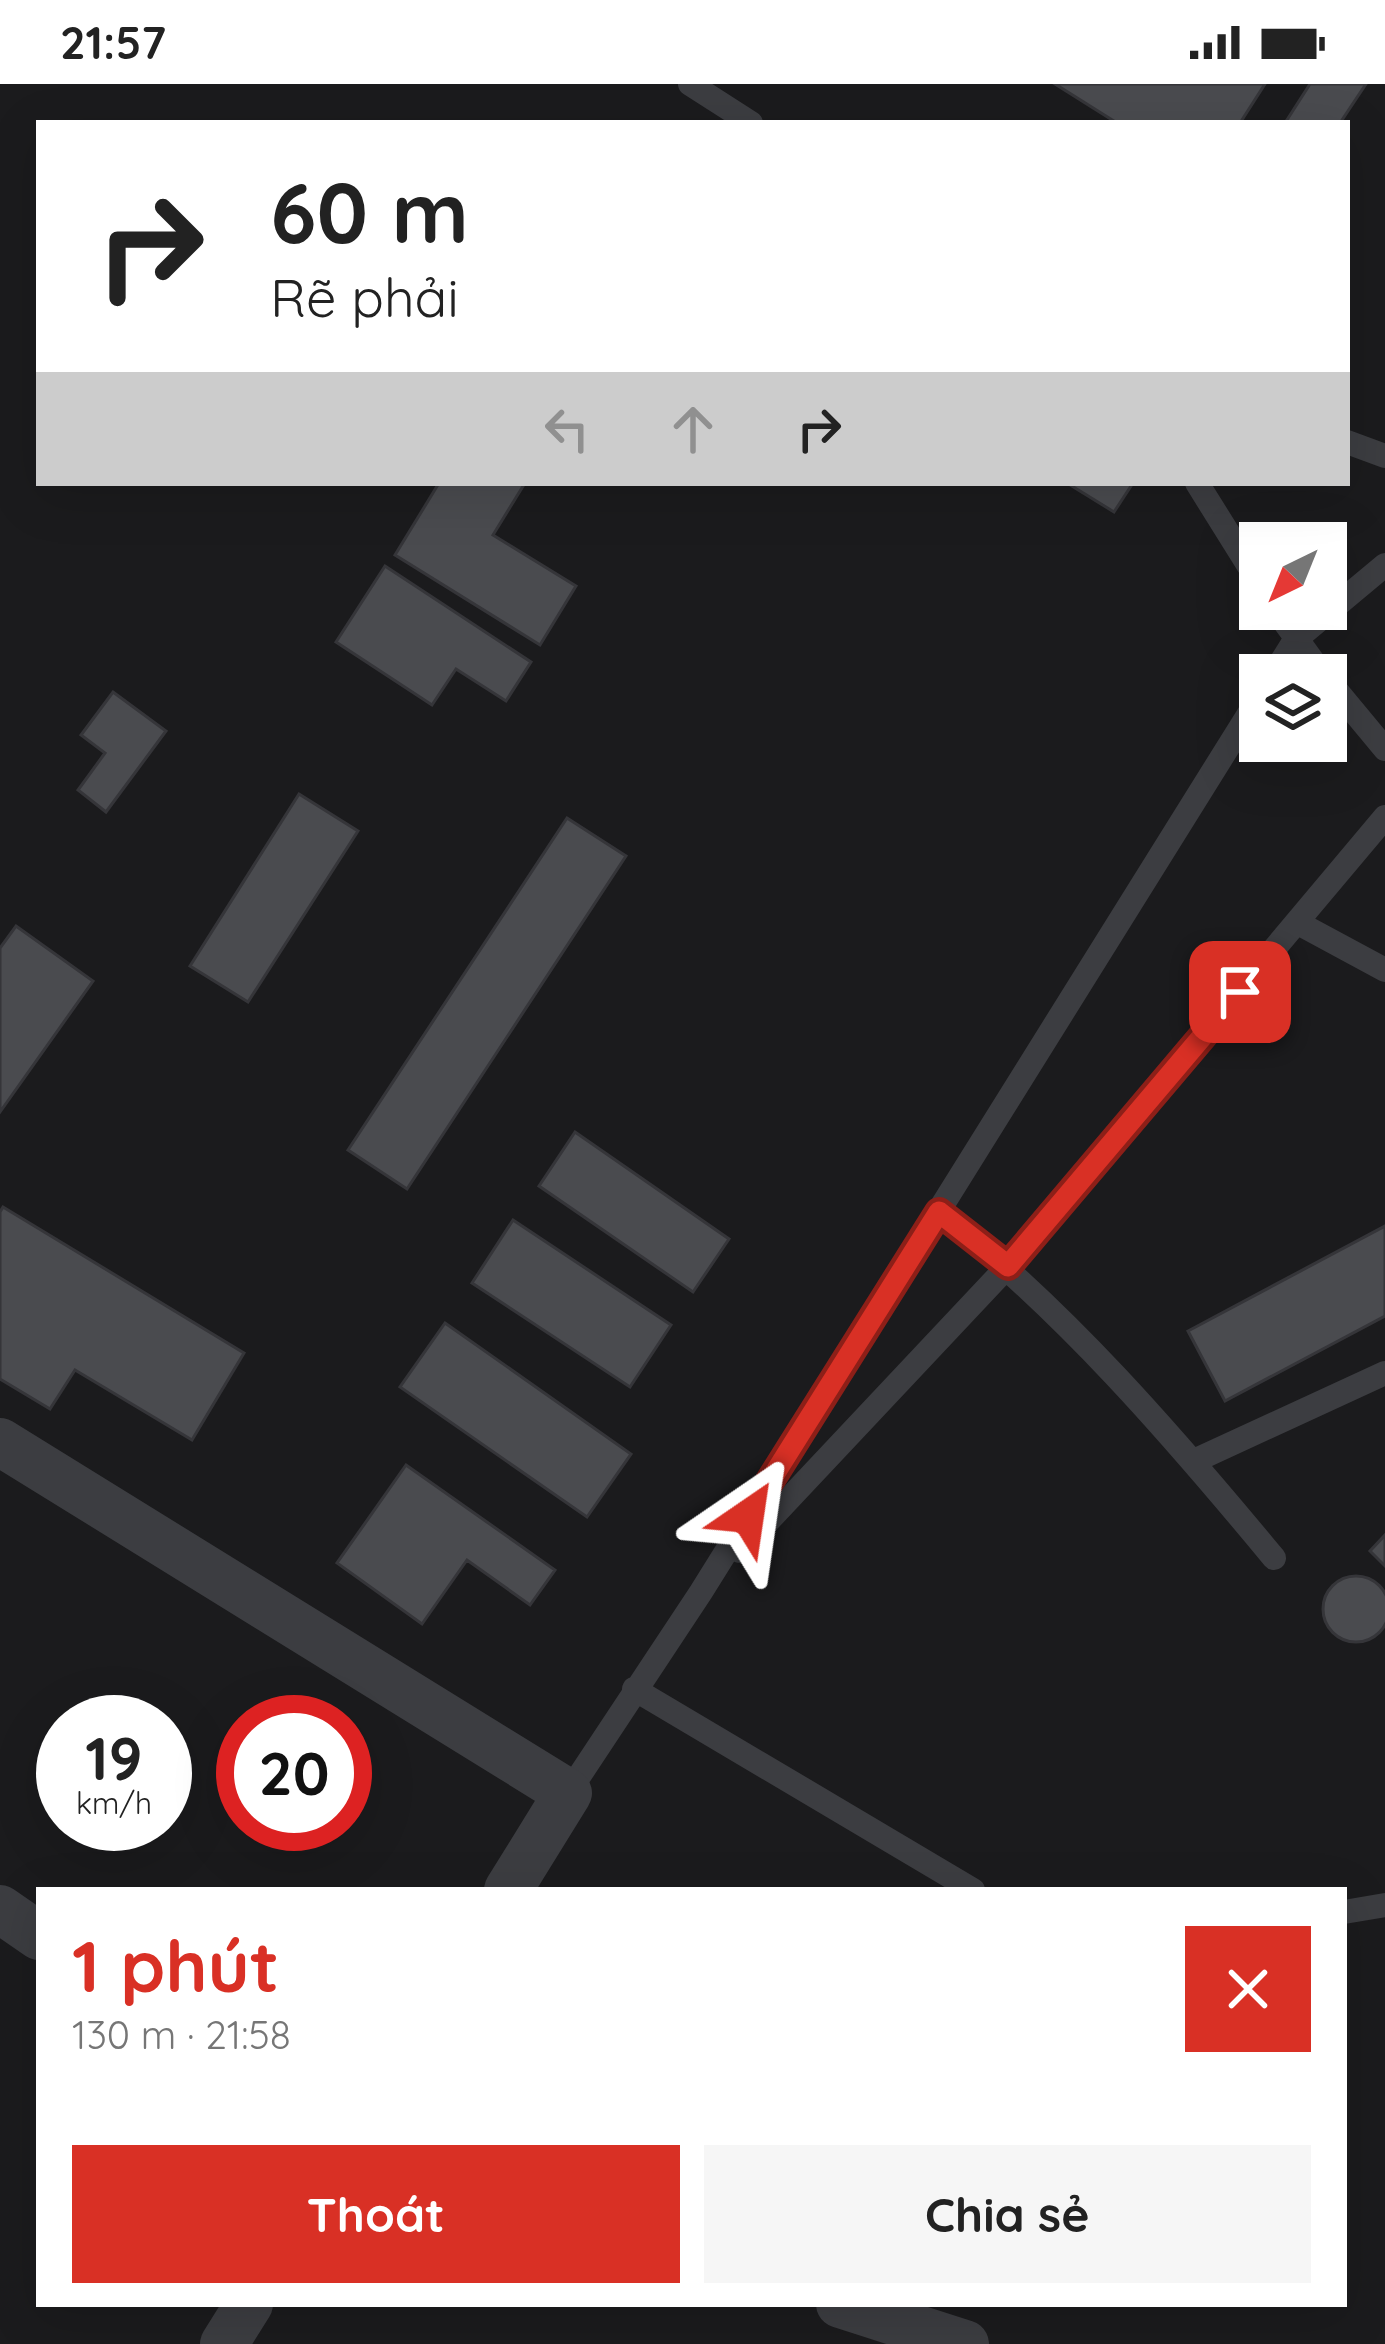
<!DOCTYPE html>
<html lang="vi">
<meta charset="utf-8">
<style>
:root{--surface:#fff;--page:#f6f6f6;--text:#222;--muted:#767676;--accent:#d93025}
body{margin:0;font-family:Quicksand,sans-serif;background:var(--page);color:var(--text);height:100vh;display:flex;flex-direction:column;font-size:45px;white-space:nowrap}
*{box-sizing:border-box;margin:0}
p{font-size:39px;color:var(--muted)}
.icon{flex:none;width:66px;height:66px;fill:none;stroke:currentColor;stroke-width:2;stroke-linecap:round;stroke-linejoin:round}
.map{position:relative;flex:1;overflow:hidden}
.side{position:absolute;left:36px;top:1803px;width:1311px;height:420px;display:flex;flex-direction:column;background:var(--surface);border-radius:0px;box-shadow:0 12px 48px #0002}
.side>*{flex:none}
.hud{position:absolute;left:36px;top:36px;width:1314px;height:366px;border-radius:0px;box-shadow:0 12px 48px #0002;background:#fff;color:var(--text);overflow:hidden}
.needle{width:78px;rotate:223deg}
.controls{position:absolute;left:1239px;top:438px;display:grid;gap:24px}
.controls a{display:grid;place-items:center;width:108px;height:108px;border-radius:0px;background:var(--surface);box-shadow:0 12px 48px #0002;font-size:60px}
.speed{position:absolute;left:36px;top:1611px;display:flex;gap:24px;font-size:60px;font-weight:700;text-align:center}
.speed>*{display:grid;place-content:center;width:156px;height:156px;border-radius:50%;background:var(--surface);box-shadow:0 12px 48px #0002;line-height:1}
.speed small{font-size:30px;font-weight:400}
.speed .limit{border:18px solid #d22;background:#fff;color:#111}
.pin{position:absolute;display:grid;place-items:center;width:102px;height:102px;color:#fff;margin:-51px;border-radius:24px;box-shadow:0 6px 18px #0006}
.me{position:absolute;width:132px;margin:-66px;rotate:32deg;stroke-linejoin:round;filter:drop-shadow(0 0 9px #0008)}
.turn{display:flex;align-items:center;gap:42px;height:252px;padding:0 36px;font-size:54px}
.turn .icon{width:156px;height:156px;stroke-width:2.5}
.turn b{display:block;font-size:84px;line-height:102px}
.lanes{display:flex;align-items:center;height:114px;padding:0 36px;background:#0003;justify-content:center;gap:60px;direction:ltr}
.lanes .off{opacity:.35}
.round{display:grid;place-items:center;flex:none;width:126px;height:126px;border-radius:0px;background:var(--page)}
.head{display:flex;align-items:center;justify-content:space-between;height:204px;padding:0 36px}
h1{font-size:72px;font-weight:800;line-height:90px;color:var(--accent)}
.action{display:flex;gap:24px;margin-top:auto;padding:24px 36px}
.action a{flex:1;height:138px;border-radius:0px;background:var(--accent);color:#fff;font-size:48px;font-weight:800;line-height:138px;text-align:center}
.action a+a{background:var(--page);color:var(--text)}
.status{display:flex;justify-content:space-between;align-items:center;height:84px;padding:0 60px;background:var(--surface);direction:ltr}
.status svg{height:33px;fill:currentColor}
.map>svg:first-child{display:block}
.building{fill:#4a4b4f;stroke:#353539;stroke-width:3}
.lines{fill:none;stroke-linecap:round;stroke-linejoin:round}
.lane{stroke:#3c3d41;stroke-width:24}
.street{stroke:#3c3d41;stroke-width:48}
.route-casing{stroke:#8d1f18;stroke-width:30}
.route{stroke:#d93025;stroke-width:21}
</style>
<div class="status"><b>21:57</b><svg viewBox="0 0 49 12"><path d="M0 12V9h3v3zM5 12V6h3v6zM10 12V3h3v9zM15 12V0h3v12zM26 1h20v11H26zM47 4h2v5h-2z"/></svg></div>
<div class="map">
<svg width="1385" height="2260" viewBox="0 0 1385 2260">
<rect width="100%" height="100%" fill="#1b1b1d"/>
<path class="building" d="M1055,0H1265L1240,39H1117Z
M1310,0H1366L1340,39H1285Z
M439,399H525L493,451L576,502L540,561L395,471Z
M1067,399H1133L1114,428Z
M385,482L531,578L506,617L456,585L432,621L336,558Z
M113,608L166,647L106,728L78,706L105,669L81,651Z
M299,710L358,747L248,918L190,882Z
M567,734L626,772L407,1105L348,1066Z
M16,842L93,897L0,1028V864Z
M575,1048L729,1155L693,1208L539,1102Z
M3,1123L244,1269L192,1356L75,1286L50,1325L0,1295V1128Z
M513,1136L671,1241L630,1303L472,1199Z
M1385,1142V1232L1225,1317L1188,1247Z
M445,1239L631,1370L587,1433L400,1303Z
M406,1381L555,1486L530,1521L467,1476L422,1540L337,1479Z
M1385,1451V1482L1370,1467Z
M1323 1525a33 33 0 1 1 66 0a33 33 0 1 1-66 0Z"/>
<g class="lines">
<path class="lane" d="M690,0L751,39
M1347,358L1385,372
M1197,399L1260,500
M1275,525L1323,591
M1273,591L1295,556L1385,481
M1326,594L1385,665
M1298,839L1385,886
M939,1128C1065,1227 1172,1351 1274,1474
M1194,1377L1385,1289
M740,1467L1008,1182L1385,733
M634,1605L973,1806
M568,1709L701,1508L1260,612
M1344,1828L1385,1821"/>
<path class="street" d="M0,1358L568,1709L508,1806
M0,1825L39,1852
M840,2220L965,2260
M224,2260L249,2220"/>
</g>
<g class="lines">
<g class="route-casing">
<path id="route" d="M748,1432L939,1128L1008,1182L1240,908"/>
</g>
<use href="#route" class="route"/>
</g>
</svg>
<div class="controls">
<a><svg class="needle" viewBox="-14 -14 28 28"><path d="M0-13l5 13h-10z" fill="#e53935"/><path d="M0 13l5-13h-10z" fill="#767676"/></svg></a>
<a><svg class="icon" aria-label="layers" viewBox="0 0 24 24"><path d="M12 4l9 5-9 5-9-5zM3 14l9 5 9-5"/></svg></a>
</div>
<div class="speed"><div>19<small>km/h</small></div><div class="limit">20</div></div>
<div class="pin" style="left:1240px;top:908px;background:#d93025"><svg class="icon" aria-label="arrive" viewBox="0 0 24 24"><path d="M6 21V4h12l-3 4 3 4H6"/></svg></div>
<svg class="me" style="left:748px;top:1432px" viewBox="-20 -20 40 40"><path d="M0-17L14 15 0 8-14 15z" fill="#d93025" stroke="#fff" stroke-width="4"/></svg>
<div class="hud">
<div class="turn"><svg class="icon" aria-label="right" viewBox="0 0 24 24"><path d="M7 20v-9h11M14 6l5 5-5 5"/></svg><div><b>60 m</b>Rẽ phải</div></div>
<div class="lanes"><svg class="icon off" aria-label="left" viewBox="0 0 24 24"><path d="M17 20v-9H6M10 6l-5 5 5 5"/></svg><svg class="icon off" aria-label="ahead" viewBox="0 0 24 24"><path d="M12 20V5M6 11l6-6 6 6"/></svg><svg class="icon" aria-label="right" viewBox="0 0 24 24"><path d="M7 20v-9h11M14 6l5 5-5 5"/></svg></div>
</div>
<section class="side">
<div class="head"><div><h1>1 phút</h1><p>130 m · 21:58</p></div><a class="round" style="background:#d93025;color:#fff"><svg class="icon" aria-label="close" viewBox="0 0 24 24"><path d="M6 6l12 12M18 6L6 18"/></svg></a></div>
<div class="action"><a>Thoát</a><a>Chia sẻ</a></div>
</section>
</div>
